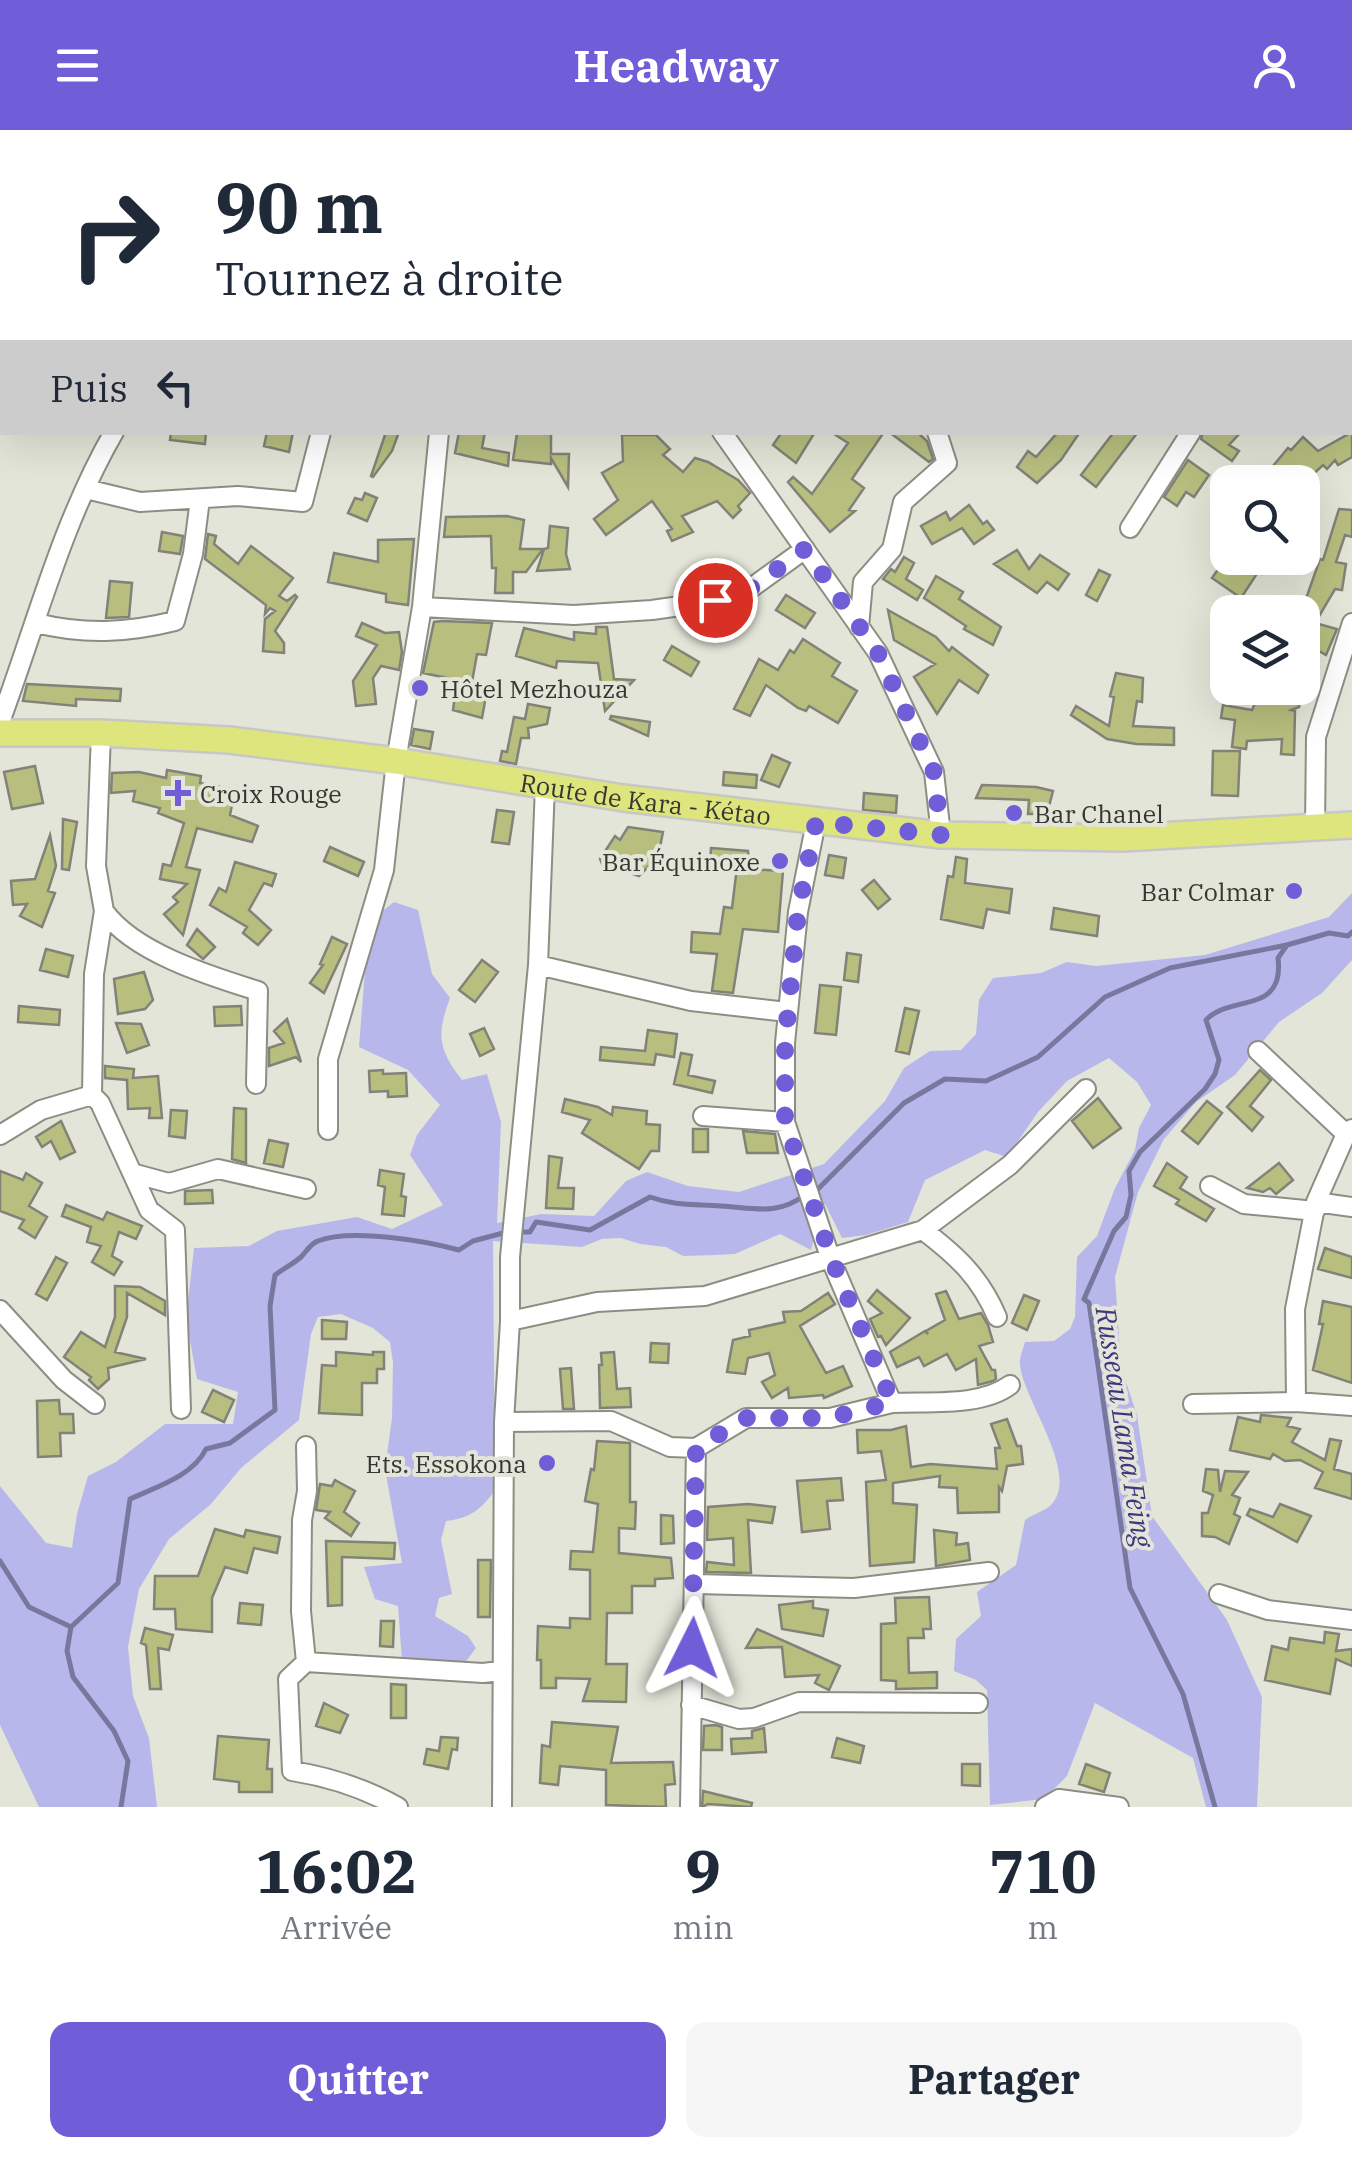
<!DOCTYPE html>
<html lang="fr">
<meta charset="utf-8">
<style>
:root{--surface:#fff;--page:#f6f6f7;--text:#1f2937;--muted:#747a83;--accent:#6f5ed8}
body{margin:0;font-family:"IBM Plex Serif",serif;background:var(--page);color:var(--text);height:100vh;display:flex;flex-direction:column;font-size:38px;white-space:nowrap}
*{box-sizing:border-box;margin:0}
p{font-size:32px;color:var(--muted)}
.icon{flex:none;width:55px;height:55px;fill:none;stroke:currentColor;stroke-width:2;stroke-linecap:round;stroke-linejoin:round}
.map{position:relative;height:1677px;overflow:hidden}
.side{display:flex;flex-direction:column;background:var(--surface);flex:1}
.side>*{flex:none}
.hud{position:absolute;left:0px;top:0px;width:1352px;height:305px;box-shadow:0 10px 40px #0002;background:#fff;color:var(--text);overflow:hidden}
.buttons{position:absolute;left:1210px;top:335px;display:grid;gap:20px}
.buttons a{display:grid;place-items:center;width:110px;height:110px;border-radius:20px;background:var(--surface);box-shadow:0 10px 40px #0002;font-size:50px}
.pin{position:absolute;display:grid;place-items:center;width:85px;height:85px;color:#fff;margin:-42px;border:5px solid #fff;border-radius:50%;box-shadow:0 2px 10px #0007}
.me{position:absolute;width:110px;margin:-55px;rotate:3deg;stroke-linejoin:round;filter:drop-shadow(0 0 8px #0008)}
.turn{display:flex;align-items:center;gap:35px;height:210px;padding:0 50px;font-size:45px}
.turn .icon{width:130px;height:130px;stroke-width:2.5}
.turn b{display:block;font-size:70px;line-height:85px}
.then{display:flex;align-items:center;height:95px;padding:0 50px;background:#0003;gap:20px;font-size:38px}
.eta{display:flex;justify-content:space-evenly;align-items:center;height:170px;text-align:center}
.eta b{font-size:60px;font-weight:800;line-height:70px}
.primary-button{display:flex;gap:20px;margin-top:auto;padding:20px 50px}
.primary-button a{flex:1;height:115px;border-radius:20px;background:var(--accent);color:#fff;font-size:40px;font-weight:800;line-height:115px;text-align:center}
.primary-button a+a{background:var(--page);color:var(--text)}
header{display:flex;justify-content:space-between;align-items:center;height:130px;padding:0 50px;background:var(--accent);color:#fff;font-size:45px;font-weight:800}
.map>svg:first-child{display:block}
.green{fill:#b8b7ec}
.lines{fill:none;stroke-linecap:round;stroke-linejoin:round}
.stream{stroke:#78779e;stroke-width:5}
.building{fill:#b7be7e;stroke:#818378;stroke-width:2.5}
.minor-casing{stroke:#8c8e83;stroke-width:22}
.primary-casing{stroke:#c7c7c6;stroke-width:30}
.minor{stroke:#fff;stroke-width:18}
.primary{stroke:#dde57c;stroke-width:25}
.route{stroke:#6f5ed8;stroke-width:18;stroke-dasharray:0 32.4}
.poi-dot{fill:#6f5ed8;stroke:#e3e5d8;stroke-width:4}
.labels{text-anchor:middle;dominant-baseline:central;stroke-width:8;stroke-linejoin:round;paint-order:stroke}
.poi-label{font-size:25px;fill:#363732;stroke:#e3e5d8;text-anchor:start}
.street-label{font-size:25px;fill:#363732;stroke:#e3e5d8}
.water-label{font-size:28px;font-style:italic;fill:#3f367d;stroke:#e3e5d8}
</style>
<header><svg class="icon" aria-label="menu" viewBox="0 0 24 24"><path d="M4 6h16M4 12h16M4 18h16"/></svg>Headway<svg class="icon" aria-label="person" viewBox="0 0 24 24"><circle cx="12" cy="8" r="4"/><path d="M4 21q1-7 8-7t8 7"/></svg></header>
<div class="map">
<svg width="1352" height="1677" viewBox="0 0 1352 1677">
<rect width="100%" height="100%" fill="#e3e5d8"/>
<path class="green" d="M840,0H1183L1187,2H847Z
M1352,763V830L1322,863L1279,892L1235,945L1196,972L1164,1009L1138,1062L1115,1147L1121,1237L1137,1285L1152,1386L1227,1490L1262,1567L1257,1677H1206L1193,1628L1095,1573L1067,1646L1044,1669L990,1675L987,1560L976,1550L954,1541L956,1509L981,1486L977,1462L1016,1435L1025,1390C1033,1384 1045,1381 1051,1375C1081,1344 1023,1270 1020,1235C1019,1228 1023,1219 1025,1212L1054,1211L1070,1199L1075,1187L1077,1127L1097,1106L1115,1058L1135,1020L1139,998L1151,975L1137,952L1109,928L1067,951L1038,982L1007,1027L985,1020L925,1050L908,1092L866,1105L842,1108L825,1074L809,1084L814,1108L811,1120L780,1104L735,1124L715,1125L683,1126L666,1117L640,1114L621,1108L602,1109L582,1117L493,1111L495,1360C481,1380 470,1388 446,1391L441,1410L452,1464L439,1468L435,1486L468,1506L476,1518L464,1534L402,1531L398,1476L375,1469L364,1437L402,1433L385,1339L392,1288L393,1232L390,1212L373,1198L341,1184L318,1187L311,1204L299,1290L241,1338L211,1374L169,1409L139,1459L128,1517L133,1566L149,1608L157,1677H39L0,1595V1356L46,1413L72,1418L77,1384L88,1346L116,1332L165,1294H233L238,1262L197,1249L186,1189L194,1118L249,1116L277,1101L357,1087L392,1099L443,1075L410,1025L417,1005L440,975L408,940L359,917L367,815L376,786L394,772L418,780L432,844L450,868C437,904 437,918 462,950L487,944L501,992L497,1093L541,1084L594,1086L626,1051L647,1042L688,1056L739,1062L824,1034L885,971L904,938L930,921L961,920L976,904L979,870L993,848L1041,843L1067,832L1096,836L1205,825L1329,787Z"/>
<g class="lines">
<path class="stream" d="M1065,0L1075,2
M1350,65L1352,66
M815,1062L904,973L945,949L986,951L1038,927L1105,867L1170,838L1287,815L1329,803L1348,806L1352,802
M518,1102H530L536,1092L590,1100L650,1067C675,1076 695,1074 721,1076C754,1078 777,1086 805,1065
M0,1431L29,1477L71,1497
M121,1677L128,1631L114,1601L73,1547L67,1521L71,1497L118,1453L130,1369C156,1357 193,1346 206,1319L230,1313L275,1280L270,1176L275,1145C283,1139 293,1134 301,1127C306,1122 311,1113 318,1111C350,1098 426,1111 459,1120L473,1111L507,1102
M1215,1677L1183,1564L1130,1458L1089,1173L1084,1169L1114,1101L1126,1087L1131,1065L1129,1041L1140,1022L1205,959L1215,944L1219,930L1206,890C1230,864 1285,885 1278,828L1287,815"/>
</g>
<path class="building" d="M171,302H206L205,314L170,310Z
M267,302H293L289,322L264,316Z
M386,302H399L392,321L373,347L371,346Z
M459,302H485L482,318L509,323L508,336L455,323Z
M782,302H815L796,333L773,315Z
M831,302H884L852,349L864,358L849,380L855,381L830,402L788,352L793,347L812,364L848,313Z
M889,302H917L927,311L933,329L929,332Z
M1058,302H1080L1061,330L1037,353L1017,337L1028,321L1036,327Z
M1114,302H1138L1096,357L1081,345Z
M1203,302H1241L1229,315L1239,321L1232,331L1201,309Z
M1352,302V327L1338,335L1335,330L1327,339L1323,335L1305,352H1291L1273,336L1288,318L1291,320L1303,307L1318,321Z
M517,303L551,304V324H569L568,357L551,328V334L513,330Z
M622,305H656L670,319L663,325L683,342L695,328L708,332L738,350L750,363L738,376L741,380L733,388L717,371L682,386L693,402L672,411L667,401L672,399L652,371L606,405L594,389L618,370L602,343L623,331Z
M1188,330L1209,345L1194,367L1186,362L1177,376L1164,367Z
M365,363L377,368L367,391L348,383L355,368L362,370Z
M969,375L983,394L987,391L994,400L974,414L962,398L932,414L921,396L946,382L950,390Z
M1339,379L1352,380V407L1345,405L1336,432L1346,434L1342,460L1335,459L1315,493L1337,499L1326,525L1310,516L1313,511L1307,507L1302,515V480L1320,429L1323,430Z
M507,386L524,390L520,419H543L526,442H513V463H495L496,438H492L491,406L444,407L446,387Z
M550,396L568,398L566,424L570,439L537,441L544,419L548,418Z
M162,402L183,406L180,424L159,421Z
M208,404L216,406L214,414L238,434L251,416L293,448L279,466L287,471L295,465L297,467L275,501L284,513V523L263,521L265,489L275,481L270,478L265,484L266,475L205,429Z
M414,409L408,475L386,472V464L328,452L334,423L378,432V410Z
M1017,420L1029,439L1040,425L1069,444L1058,460L1047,452L1037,463L994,434Z
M904,427L914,433L906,449L923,460L917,470L883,449L891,439L895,442Z
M1226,428H1258L1268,435L1262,444L1258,442L1241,468L1212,448Z
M1099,440L1110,445L1097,471L1086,465Z
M936,446L963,462L959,469L1001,497L993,515L964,499L966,496L924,468Z
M110,451L132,453L129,487L106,488Z
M786,465L815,483L805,498L776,480Z
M888,480L936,507L949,521L952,517L988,545L978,563L959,550L937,584L914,547L935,534L894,510Z
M442,491L492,493L486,525L477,524L472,552L488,555L482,588L453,580L457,550L423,543L434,492Z
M362,493L385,503L399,502L402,522L399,540L381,536L373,548L376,574L356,576L353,551L377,515L356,506Z
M596,497H607L614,549L634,550L605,581L598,533L557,531L556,538L516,526L524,498L574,510V502L596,504Z
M803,509L840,533L832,546L857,561L838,593L809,576L806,581L798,578L766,555L750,586L734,579L759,529L778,540L790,520L794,523Z
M672,516L699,532L691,546L664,530Z
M1116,543L1143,548L1142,572L1137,571L1133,596L1174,598V615L1136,614L1107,609L1071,585L1076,576L1109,596L1114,567L1110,566Z
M27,554L121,559L120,571L76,569V576L23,571Z
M1262,558L1284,562L1286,558H1303L1299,577L1291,580L1295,581L1294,625L1281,624L1282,609L1247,611L1246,619L1232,617L1235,590L1221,588L1223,575L1252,580Z
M528,574L550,578L547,594L528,598L529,608H521L516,634L500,631L502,621L507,622L514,587L525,589Z
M611,586L650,592L648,606L610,589Z
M414,599L433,602L430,619L411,615Z
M1213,621H1240L1238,666L1212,665Z
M772,625L790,633L779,657L761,650Z
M35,636L43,673L12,679L4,642Z
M167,640L201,646L200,653L235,660L230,685L258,696L252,712L197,698L186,737L200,740L183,805L164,784L178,772L173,767L187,754L160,749L163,734L171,736L184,693L158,683L160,678L133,671L135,661L111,663L112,643L139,642L166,648Z
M724,642L757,645L756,658L723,655Z
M982,655L1036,657L1053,661L1047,684H1028L1029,670L976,668Z
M864,663L897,666L896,683L863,680Z
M497,680L514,682L509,714L492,712Z
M63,689L77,692L69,740L62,739Z
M628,697L663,702L658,727L639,746L615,738L605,741L600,729L615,706L620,710Z
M50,705L56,736L48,761L55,763L42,797L20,786L27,774L13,775L11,751L35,749Z
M330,717L364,732L358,746L324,731Z
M711,718L748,721L749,739L783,741L778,802L743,799L733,863L712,861L717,824L691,822L692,802L720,804L724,777L732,778L737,737L710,735Z
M829,725L846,728L843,748L825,745Z
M956,727L967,729L965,753L1012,759L1009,783L987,779L983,798L941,789L948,746L953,747Z
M235,732L276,744L272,756L264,753L249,780L271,800L258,815L243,803L247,797L210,775L219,758L226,762Z
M874,750L890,769L878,779L862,760Z
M1054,778L1099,786L1097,806L1051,799Z
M197,799L215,817L203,829L187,815Z
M332,807L347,814L324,863L310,853L323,835L320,834Z
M46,819L73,826L68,847L40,840Z
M847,823L861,825L858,852L844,850Z
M482,830L498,842L475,872L459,860Z
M144,842L153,870L145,879L118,884L114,849Z
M820,855L841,857L836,905L815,903Z
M19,876L60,880L59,895L18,892Z
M241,876L242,895L215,896L214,877Z
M905,878L919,881L909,924L896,921Z
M287,889L301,932L296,927L269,936V918L284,913L274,901Z
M116,893L141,894L149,915L127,923Z
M484,898L494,919L480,926L470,904Z
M648,900L677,904L674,927L656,924L654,935L600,930L601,917L645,921Z
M681,923L692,925L688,945L715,951L712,963L674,954Z
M105,936L134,939L133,948L158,946L162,988H149L150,978L128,979L127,950L105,948Z
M383,940V944L406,943L407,966L388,967V961L370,962L369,941Z
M1260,940L1271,950L1250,976L1263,987L1252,1001L1227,977Z
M1098,968L1121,998L1093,1018L1072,991Z
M565,969L598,977L612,985L613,977L647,981L646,994L660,995L659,1021H651L639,1039L582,1003L590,990L562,982Z
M1207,971L1222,983L1198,1014L1182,1001Z
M234,978L246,979V1033L232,1029Z
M171,980L187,981L185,1008L169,1006Z
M61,991L75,1022L60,1029L51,1011L42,1017L36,1007Z
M693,999H708V1022H693Z
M743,1001L775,1004L778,1023H747Z
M269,1010L288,1014L283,1037L264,1033Z
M549,1026L562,1028L558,1058H574L573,1079L546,1078Z
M1167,1033L1187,1047L1180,1058L1214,1079L1206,1091L1176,1074L1179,1070L1154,1056Z
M1279,1033L1293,1050L1276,1064L1270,1058L1263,1062L1247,1058Z
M380,1040L404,1044L401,1066L406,1067L404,1086L382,1084L385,1057L378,1055Z
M0,1041L23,1050L26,1043L42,1053L29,1076L47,1087L35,1108L19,1098L24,1090L0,1081Z
M212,1060L213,1073L185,1074V1061Z
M66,1075L103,1090L107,1082L142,1096L136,1109L119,1102L112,1126L122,1132L114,1145L92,1132L101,1116L87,1112L91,1097L62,1086Z
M1325,1118L1352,1127V1148L1318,1139Z
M56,1127L67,1133L47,1170L36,1164Z
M115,1156L140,1157L165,1171V1185L127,1163V1187L115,1222L146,1229L108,1238L109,1249L98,1259L89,1250L91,1247L64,1227L81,1202L105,1217L115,1187Z
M877,1160L910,1188L886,1215L881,1206L878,1207L870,1189L882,1183L868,1171Z
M946,1161L959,1189L981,1183L988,1195L993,1212L979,1216L992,1240H995L996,1249L993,1251L978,1255L976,1229L956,1240L947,1224L924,1236L919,1227L897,1237L890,1222L925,1201L928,1204L926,1201L945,1190L936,1164Z
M828,1163L835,1174L800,1196L826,1243L843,1236L852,1256L824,1268L823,1265L789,1268L788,1258L772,1268L762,1252L775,1245L769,1223L748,1228L745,1244L727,1242L733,1210L750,1206L749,1200L785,1192L783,1182L801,1181Z
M1024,1165L1039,1171L1027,1200L1012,1193Z
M1323,1171L1352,1177V1253L1313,1240L1323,1194H1319Z
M322,1190L347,1192L346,1209H322Z
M651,1213L669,1214L668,1233L650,1232Z
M336,1222L373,1225V1222H384V1239H377V1253H362V1285L319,1283L322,1235L336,1236Z
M614,1222L617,1259L630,1258L631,1277L600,1278L599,1235H602L601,1223Z
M571,1238L574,1279H563L560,1239Z
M213,1260L234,1270L224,1292L202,1282Z
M59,1270L60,1284H73L74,1303H60L61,1326L38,1327L37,1271Z
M1261,1285L1291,1288L1287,1296L1300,1299L1292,1312L1325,1330L1330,1309L1341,1311L1334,1339L1352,1344V1369L1315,1358L1323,1342L1300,1330L1285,1331L1273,1324L1270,1329L1230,1320L1238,1287L1260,1292Z
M1007,1289L1017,1316H1021L1023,1334L1007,1336L1002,1361L999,1357V1382L958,1383L957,1358L939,1357L940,1346L893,1353V1373L917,1375L914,1432L870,1436L866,1352L886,1350L881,1321L858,1323L857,1300H891L906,1296L911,1337L930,1334L997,1339L995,1318H1000L991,1294Z
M597,1311L630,1313V1372H636L635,1399L619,1398V1423L671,1428L673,1448L655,1449V1456H632V1483H607L606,1534H627L626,1572L583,1571L590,1549L556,1548V1558H541V1530H537L538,1496L570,1498V1488L590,1489V1440L570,1439L571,1421L593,1422L598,1374L585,1371L591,1339L594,1340Z
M1206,1339L1218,1340L1220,1362L1225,1341L1248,1342L1232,1365L1240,1368L1234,1384L1240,1387L1229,1414L1215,1407L1202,1406V1383H1208L1213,1365L1203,1361Z
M841,1348L843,1370L827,1371L830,1399L802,1402L797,1351Z
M335,1350L355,1361L344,1382L359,1393L351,1406L325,1388L330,1382L316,1380L320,1354L332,1356Z
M748,1374L775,1377L772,1393L748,1390L751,1443L706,1442L707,1432L734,1435L733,1408L707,1410L708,1377Z
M1280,1374L1311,1386L1297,1412L1247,1385L1250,1379L1273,1387Z
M661,1385L673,1386L674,1413L661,1414Z
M215,1399L244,1407L246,1400L280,1407L277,1423L254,1418L247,1443L225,1437L212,1468V1502L176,1499L175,1479H154L155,1446H198Z
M934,1400L957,1403L956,1415L968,1413L970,1430L936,1436Z
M326,1411L395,1413L394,1429L342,1427V1475L328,1476Z
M478,1430H491L490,1487H478Z
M929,1467L931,1499H923L924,1508H908L909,1543L937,1542V1558L896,1559V1551L881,1550V1494L896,1493L895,1468Z
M813,1471V1478L828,1480L823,1506L782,1499L779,1475Z
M240,1473L263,1475L261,1495L238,1493Z
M381,1491H394L393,1517L380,1516Z
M145,1498L173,1505L169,1520L158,1518L161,1559H150L146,1515L141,1513Z
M757,1499L840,1536L829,1560L815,1553L819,1545L785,1547L782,1517L746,1518Z
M1325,1502L1339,1504L1336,1521L1352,1519V1536L1336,1529L1330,1564L1265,1550L1272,1516L1288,1520L1290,1508L1324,1513Z
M391,1554L406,1555V1588H391Z
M324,1573L348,1585L340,1603L316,1596Z
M552,1592L618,1597L611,1633L673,1632L675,1654L665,1655L666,1677L606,1675V1640L560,1636L558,1655L540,1653L542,1615L550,1617Z
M716,1595L722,1597V1620H703L704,1596Z
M764,1598L766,1622L732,1624L731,1609L752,1608V1601Z
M218,1606L269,1610L267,1639H272V1662H239V1652L214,1649Z
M441,1607L458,1608L457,1620L452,1619L448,1639L424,1634L427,1619L439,1621Z
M837,1608L864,1616L860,1633L832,1627Z
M962,1634H980V1656L962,1655Z
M1086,1634L1110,1643L1104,1662L1079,1654Z
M703,1661L752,1673L751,1677L708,1674L702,1677Z"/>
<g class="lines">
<g class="minor-casing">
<path id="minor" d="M107,0L111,2
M495,0L498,2
M1350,130H1352
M1350,266L1352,267
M722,302L878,523L934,642L941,705
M86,359L140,372L238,366L303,372L321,302
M1130,398L1191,302
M422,477L574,485L652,480L715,471L747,461L805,419
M36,493C85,505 127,503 175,491L193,424L200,369
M859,497L863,452L892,419L903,372L947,333L937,302
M0,592C36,495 62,392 114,302
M101,603L96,736L104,781L94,844L92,965L100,973L149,1080L175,1100L181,1279
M1315,699L1316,607L1352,493
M104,781C134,823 210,846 258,861L256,954
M538,835L691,871L787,882
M1258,921L1346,1004
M703,986L785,992
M328,1000V929L384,740L396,631L422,477L439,302
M0,1005L41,980L92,965
M132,1043L169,1053L218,1039L306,1059
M1210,1056L1244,1074L1315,1081
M1316,1072L1352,1077
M923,1100L1010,1035L1086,959
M0,1180L64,1250L95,1274
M510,1191L597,1172L705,1166L923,1100C957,1126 980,1147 997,1187
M1296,1272L1295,1179L1316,1072L1346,1004L1352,999
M892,1273C928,1271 981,1277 1010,1255
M1193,1274L1296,1272L1352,1276
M504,1292L611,1291L670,1317L696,1318
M696,1454L854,1458L989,1442
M1219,1464L1268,1480L1352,1490
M306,1532L301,1481L302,1390L307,1361L306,1316
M691,1575L739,1589L754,1588L799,1572L978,1573
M398,1677C364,1658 330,1647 292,1641L288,1549L306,1532L483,1543L500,1541
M502,1677L504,1292L510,1191V1127L538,835L545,655
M690,1677L696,1318L746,1288H830L892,1273L831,1130L785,992V913L798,782L816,692
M1045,1677L1059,1669L1119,1677"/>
</g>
<g class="primary-casing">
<g id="primary">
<path id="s1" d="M0,603H101L229,610L396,631L623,668L941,705L1123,708L1352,695"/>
</g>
</g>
<use href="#minor" class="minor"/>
<use href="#primary" class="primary"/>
</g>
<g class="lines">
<path class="route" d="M692,1518L696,1318L746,1288H830L892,1272L832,1130L785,992V913L798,782L816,692L941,705L934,642L878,523L805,419L747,461L715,470"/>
</g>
<g class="poi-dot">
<circle cx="420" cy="558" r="10"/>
<path d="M173 648h10v10h10v10h-10v10h-10v-10h-10v-10h10z"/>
<circle cx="1014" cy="683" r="10"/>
<circle cx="780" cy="731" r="10"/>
<circle cx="1294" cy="761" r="10"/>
<circle cx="547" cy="1333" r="10"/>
</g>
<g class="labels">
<g class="poi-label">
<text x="440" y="558">Hôtel Mezhouza</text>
<text x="200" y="663">Croix Rouge</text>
<text x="1034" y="683">Bar Chanel</text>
<text x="760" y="731" text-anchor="end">Bar Équinoxe</text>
<text x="1274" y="761" text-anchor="end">Bar Colmar</text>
<text x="527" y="1333" text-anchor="end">Ets. Essokona</text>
</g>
<g class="street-label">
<text stroke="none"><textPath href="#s1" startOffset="650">Route de Kara - Kétao</textPath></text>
</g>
<g class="water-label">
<text transform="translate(1125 1297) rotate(81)">Russeau Lama Feing</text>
</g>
</g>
</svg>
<div class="buttons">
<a><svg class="icon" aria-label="search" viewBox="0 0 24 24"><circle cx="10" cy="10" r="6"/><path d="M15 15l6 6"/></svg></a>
<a><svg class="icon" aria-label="layers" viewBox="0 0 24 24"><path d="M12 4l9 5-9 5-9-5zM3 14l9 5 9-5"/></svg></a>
</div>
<div class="pin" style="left:715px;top:470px;background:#d93025"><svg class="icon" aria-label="arrive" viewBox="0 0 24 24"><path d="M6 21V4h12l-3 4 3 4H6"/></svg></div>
<svg class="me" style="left:692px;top:1518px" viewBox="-20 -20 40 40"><path d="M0-17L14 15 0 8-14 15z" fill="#6f5ed8" stroke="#fff" stroke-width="4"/></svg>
<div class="hud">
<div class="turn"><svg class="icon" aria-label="right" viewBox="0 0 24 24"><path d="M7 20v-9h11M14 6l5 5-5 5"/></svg><div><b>90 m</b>Tournez à droite</div></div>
<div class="then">Puis<svg class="icon" aria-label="left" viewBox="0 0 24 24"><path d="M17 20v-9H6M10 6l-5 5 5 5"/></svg></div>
</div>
</div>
<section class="side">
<div class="eta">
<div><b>16:02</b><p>Arrivée</p></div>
<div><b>9</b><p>min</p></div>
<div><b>710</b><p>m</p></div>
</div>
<div class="primary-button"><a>Quitter</a><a>Partager</a></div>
</section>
